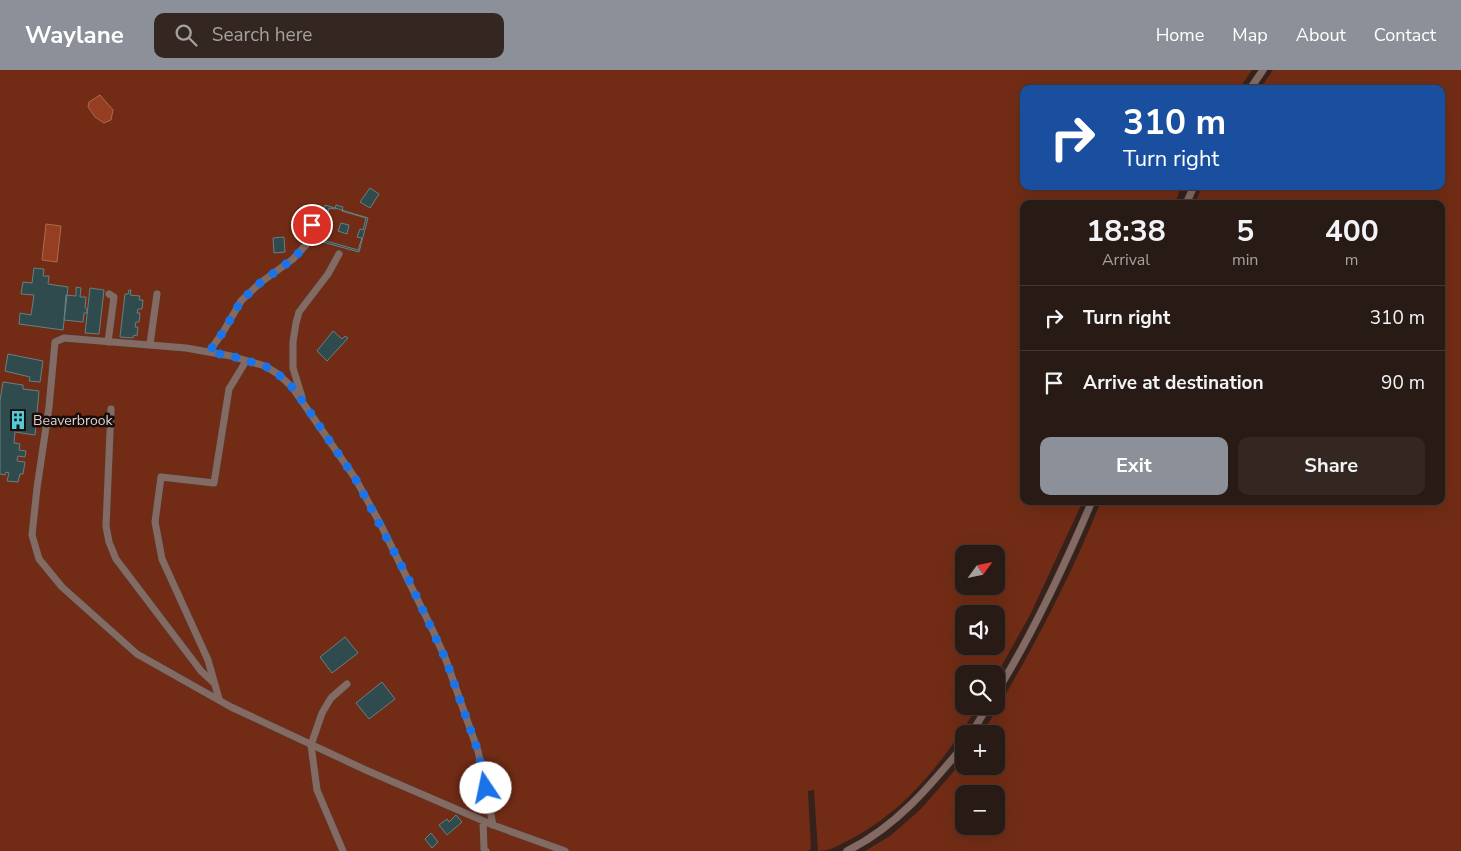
<!DOCTYPE html>
<meta charset="utf-8">
<style>
:root{--surface:#281a14;--page:#342722;--text:#f1f3f6;--muted:#a5a1a0;--line:#443834;--accent:#8c9099}
body{margin:0;font-family:"Nunito Sans",sans-serif;background:var(--page);color:var(--text);height:100vh;display:flex;flex-direction:column;font-size:19px;white-space:nowrap}
*{box-sizing:border-box;margin:0}
p{font-size:16px;color:var(--muted)}
.icon{flex:none;width:28px;height:28px;fill:none;stroke:currentColor;stroke-width:2;stroke-linecap:round;stroke-linejoin:round}
.map{position:relative;flex:1;overflow:hidden}
.panel{position:absolute;left:1020px;top:130px;width:425px;height:305px;display:flex;flex-direction:column;background:var(--surface);border-radius:10px;box-shadow:0 5px 20px #0002,0 0 0 1px var(--line)}
.panel>*{flex:none}
.hud{position:absolute;left:1020px;top:15px;width:425px;height:105px;border-radius:10px;box-shadow:0 5px 20px #0002,0 0 0 1px var(--line);background:#1a4fa0;color:#fff;overflow:hidden}
.needle{width:32px;rotate:57deg}
.tools{position:absolute;left:955px;top:475px;display:grid;gap:10px}
.tools a{display:grid;place-items:center;width:50px;height:50px;border-radius:10px;background:var(--surface);box-shadow:0 5px 20px #0002,0 0 0 1px var(--line);font-size:25px}
.pin{position:absolute;display:grid;place-items:center;width:42px;height:42px;color:#fff;margin:-21px;border:2px solid #fff;border-radius:50%;box-shadow:0 1px 5px #0007}
.me{position:absolute;width:55px;margin:-28px;rotate:349deg;stroke-linejoin:round;filter:drop-shadow(0 0 4px #0008)}
.turn{display:flex;align-items:center;gap:18px;height:105px;padding:0 20px;font-size:22px}
.turn .icon{width:65px;height:65px;stroke-width:2.5}
.turn b{display:block;font-size:35px;line-height:42px}
.eta{display:flex;justify-content:space-evenly;align-items:center;height:85px;text-align:center}
.eta b{font-size:30px;font-weight:700;line-height:35px}
.action{display:flex;gap:10px;margin-top:auto;padding:10px 20px}
.action a{flex:1;height:58px;border-radius:10px;background:var(--accent);color:#fff;font-size:20px;font-weight:700;line-height:58px;text-align:center}
.action a+a{background:var(--page);color:var(--text)}
ul{padding:0;list-style:none}
li{display:flex;align-items:center;gap:15px;height:65px;padding:0 20px;border-top:1px solid var(--line)}
li div{flex:1}
li b{display:block;font-size:19px}
li em{font-style:normal}
header{display:flex;align-items:center;gap:30px;box-sizing:border-box;height:70px;padding:0 25px;background:var(--accent);color:#fff}
header strong{font-size:24px}
nav{display:flex;gap:28px;margin-inline-start:auto;font-size:18px}
.search{width:350px;height:45px;background:var(--page);display:flex;align-items:center;gap:12px;box-sizing:border-box;padding:0 18px;border-radius:10px;color:var(--muted);font-size:19px}
.map>svg:first-child{display:block}
.green{fill:#722c15;fill-rule:evenodd}
.water{fill:#953e21;stroke:#ab6a54}
.building{fill:#304b4e;stroke:#658184;fill-rule:evenodd}
.lines{fill:none;stroke-linecap:round;stroke-linejoin:round}
.service-casing{stroke:#4e3e39;stroke-width:8}
.service{stroke:#836b64;stroke-width:7}
.route{stroke:#1a73e8;stroke-width:9;stroke-dasharray:0 16.2}
.labels{text-anchor:middle;dominant-baseline:central;stroke-width:5;stroke-linejoin:round;paint-order:stroke}
.poi-label{font-size:14px;fill:#ded0cb;stroke:#170e0b;text-anchor:start}
</style>
<header>
<strong>Waylane</strong>
<div class="search"><svg class="icon" aria-label="search" viewBox="0 0 24 24"><circle cx="10" cy="10" r="6"/><path d="M15 15l6 6"/></svg>Search here</div>
<nav><a>Home</a><a>Map</a><a>About</a><a>Contact</a></nav>
</header>
<div class="map">
<svg width="1461" height="781" viewBox="0 0 1461 781">
<rect width="100%" height="100%" fill="#36221b"/>
<path class="green" d="M0,0H1252L1239,19H1024V116H1181L1175,134H1024V431H1083L1030,545L996,606V604H964V636H978C945,690 904,743 847,771C838,776 828,781 818,781L814,720L808,721L811,779L808,781H0ZM964,484H996V516H964ZM964,544H996V576H964Z
M1273,0H1461V781H865L890,766L920,740L955,700L964,696H996V664H982C1027,590 1069,512 1101,431H1441V134H1195L1202,116H1441V19H1260ZM964,724H996V756H964Z"/>
<path class="water" d="M100,25L113,40L111,50L104,53L95,47L88,37L89,32Z
M46,154L61,156L57,192L42,190Z"/>
<path class="building" d="M370,118L379,124L370,138L360,132Z
M325,135L368,148L359,182L315,170Z
M336,135L343,137L342,141L366,148L363,160L360,159L357,167L362,168L358,180L319,169L323,157L327,158L330,149L326,148L329,138L335,139ZM341,153L349,155L347,164L338,161Z
M284,167L285,182L274,183L273,168Z
M34,198L44,199L43,206H49L48,214L68,217L63,260L19,254L20,243L31,245L34,225L21,224L23,212L32,213Z
M76,217L81,218L80,227H86L85,238L87,239V243H84L83,252L64,250L66,225L76,226Z
M90,218L104,220L99,264L85,263Z
M129,220H131L130,225L140,226L139,230H143L142,239H138L137,243H140L139,252H136L135,257H138L137,266L134,265L133,268L120,267L125,224H128Z
M333,261L342,269L345,266L348,268L327,291L317,281Z
M8,284L43,291L40,312L29,311L30,307L5,301Z
M3,312L23,315V319L39,321L35,365L15,362L14,373L20,374L19,380L26,381L25,387L18,386L17,391L25,392L23,404H20L18,412L7,411L9,403L6,402L5,405L0,404V331Z
M345,567L358,583L332,603L320,587Z
M382,612L395,629L369,649L356,633Z
M456,745L462,752L447,765L439,755L447,749L449,752Z
M431,763L438,772L432,778L425,769Z"/>
<g class="lines">
<g class="service-casing">
<path id="service" d="M1250,19L1263,0
M1186,134L1194,116
M108,272L114,227L109,224
M150,274L157,224
M209,282L223,262L241,231L260,213L293,189L306,175L312,155L322,152
M302,327L293,298V272L296,253L299,242L328,204L339,184
M111,339L106,456L109,472L116,489L201,601L214,613
M996,623C1034,562 1064,497 1092,431
M219,629L208,590L162,489L155,452L161,407L214,413L229,319L246,291
M971,664L988,636
M483,751L484,779L486,781
M493,755L478,681L446,590L434,563L381,455L355,408L292,317L278,304L265,296L231,286L186,278L64,268L55,272L49,337L37,418L32,465L39,489L62,517L137,584L231,637L368,701L493,755L565,781
M343,781L317,720L311,675L322,643L331,628L347,614
M847,781C896,757 930,716 964,675"/>
</g>
<use href="#service" class="service"/>
</g>
<g class="lines">
<path class="route" d="M312,155L306,175L293,189L260,213L241,231L223,262L209,282L231,286L265,296L278,304L292,317L303,332L355,408L408,508L446,590L478,681L486,718"/>
</g>
<defs>
<g id="building-bare" transform="scale(1.5)"><path d="M-4-6H4V6H1V3H-1V6H-4ZM-2.5-4.3h1.7v1.8h-1.7ZM.8-4.3h1.7v1.8H.8ZM-2.5-1h1.7V.8h-1.7ZM.8-1h1.7V.8H.8Z" fill="#52cbd8" stroke="#170e0b" stroke-width="2.5" paint-order="stroke"/></g>
</defs>
<g fill-rule="evenodd">
<use href="#building-bare" x="18" y="350"/>
</g>
<g class="labels">
<g class="poi-label">
<text x="33" y="350">Beaverbrook</text>
</g>
</g>
</svg>
<div class="tools">
<a><svg class="needle" viewBox="-14 -14 28 28"><path d="M0-13l5 13h-10z" fill="#e53935"/><path d="M0 13l5-13h-10z" fill="#a5a1a0"/></svg></a>
<a><svg class="icon" aria-label="sound" viewBox="0 0 24 24"><path d="M4 9h4l5-4v14l-5-4H4zM17 9q2 3 0 6"/></svg></a>
<a><svg class="icon" aria-label="search" viewBox="0 0 24 24"><circle cx="10" cy="10" r="6"/><path d="M15 15l6 6"/></svg></a>
<a>+</a>
<a>−</a>
</div>
<div class="pin" style="left:312px;top:155px;background:#d93025"><svg class="icon" aria-label="arrive" viewBox="0 0 24 24"><path d="M6 21V4h12l-3 4 3 4H6"/></svg></div>
<svg class="me" style="left:486px;top:718px" viewBox="-20 -20 40 40"><circle r="19" fill="#fff"/><path d="M0-13L10 11 0 6-10 11z" fill="#1a73e8"/></svg>
<div class="hud">
<div class="turn"><svg class="icon" aria-label="right" viewBox="0 0 24 24"><path d="M7 20v-9h11M14 6l5 5-5 5"/></svg><div><b>310 m</b>Turn right</div></div>
</div>
<section class="panel">
<div class="eta">
<div><b>18:38</b><p>Arrival</p></div>
<div><b>5</b><p>min</p></div>
<div><b>400</b><p>m</p></div>
</div>
<ul>
<li><svg class="icon" aria-label="right" viewBox="0 0 24 24"><path d="M7 20v-9h11M14 6l5 5-5 5"/></svg><div><b>Turn right</b></div><em>310 m</em></li>
<li><svg class="icon" aria-label="arrive" viewBox="0 0 24 24"><path d="M6 21V4h12l-3 4 3 4H6"/></svg><div><b>Arrive at destination</b></div><em>90 m</em></li>
</ul>
<div class="action"><a>Exit</a><a>Share</a></div>
</section>
</div>
